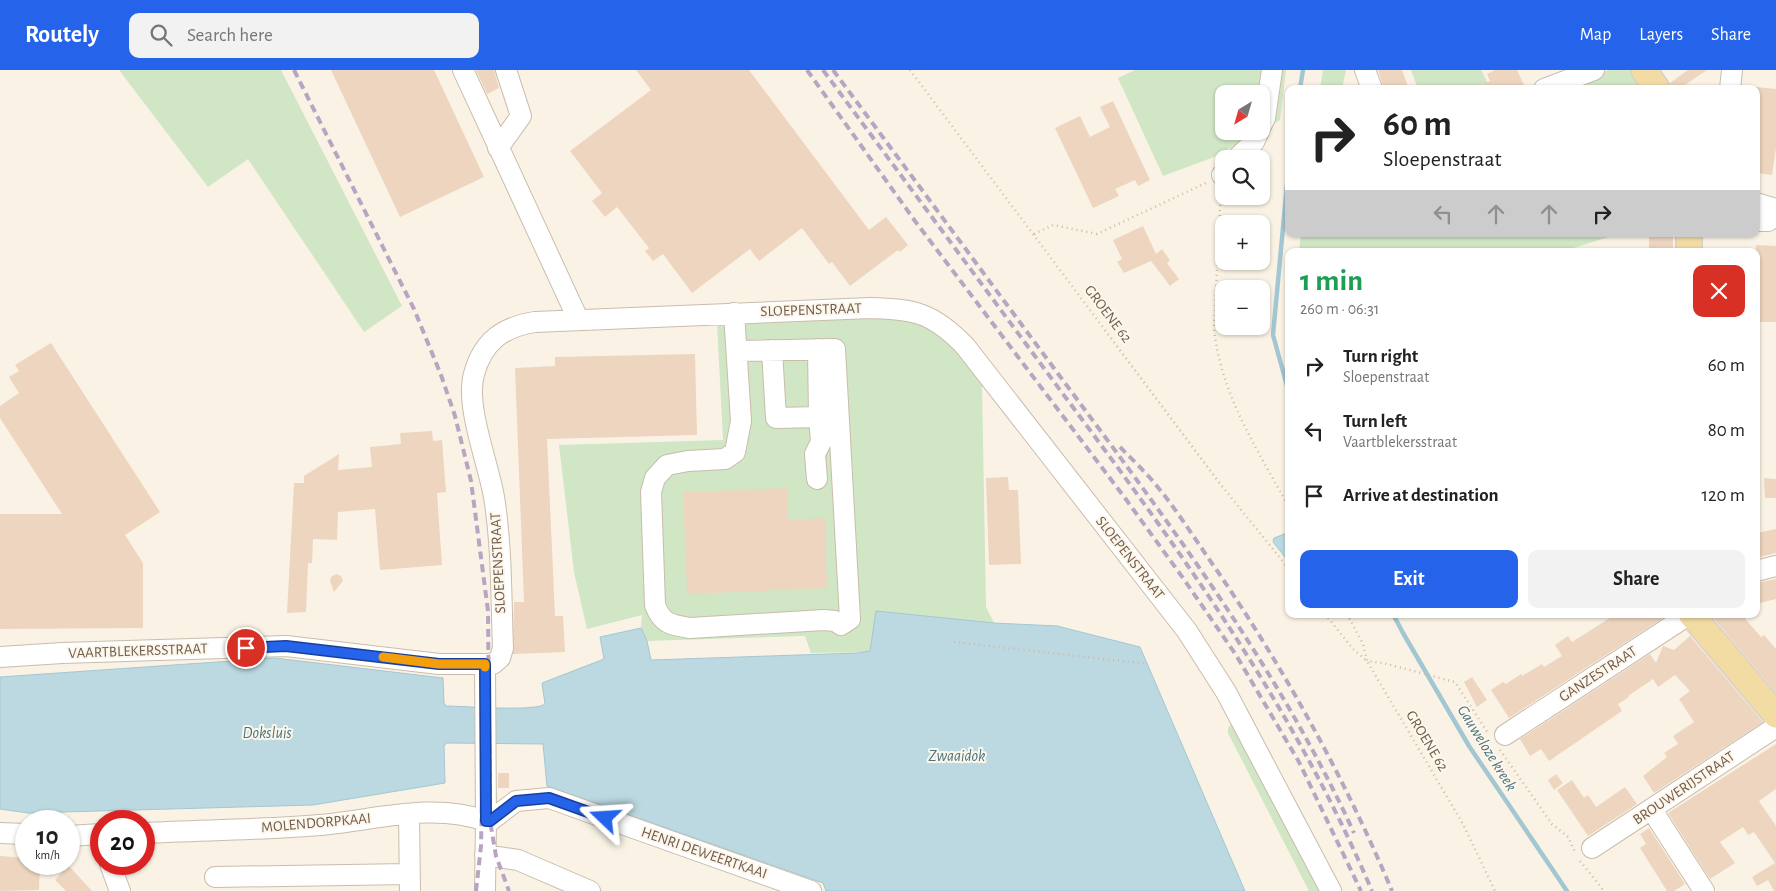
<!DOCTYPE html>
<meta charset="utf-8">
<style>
:root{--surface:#fff;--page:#f2f2f2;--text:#222;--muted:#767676;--accent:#2563eb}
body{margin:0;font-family:"Alegreya Sans",sans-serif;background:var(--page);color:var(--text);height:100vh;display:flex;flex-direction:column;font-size:19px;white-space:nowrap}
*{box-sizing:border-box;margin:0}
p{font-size:16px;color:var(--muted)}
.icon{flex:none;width:28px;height:28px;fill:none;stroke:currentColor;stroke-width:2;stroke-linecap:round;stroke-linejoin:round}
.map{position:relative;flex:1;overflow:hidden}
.drawer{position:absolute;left:1285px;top:178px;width:475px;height:370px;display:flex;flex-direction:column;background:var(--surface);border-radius:10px;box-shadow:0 1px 4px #0004}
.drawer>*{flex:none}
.guide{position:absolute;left:1285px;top:15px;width:475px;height:152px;border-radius:10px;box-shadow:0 1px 4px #0004;background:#fff;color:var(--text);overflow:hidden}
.needle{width:32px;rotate:217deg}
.fabs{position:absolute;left:1215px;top:15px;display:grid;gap:10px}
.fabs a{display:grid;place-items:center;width:55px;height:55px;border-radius:10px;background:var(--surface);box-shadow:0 1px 4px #0004;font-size:25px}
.speed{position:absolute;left:15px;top:740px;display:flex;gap:10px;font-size:25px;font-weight:700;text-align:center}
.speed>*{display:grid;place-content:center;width:65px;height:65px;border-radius:50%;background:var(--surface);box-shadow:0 1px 4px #0004;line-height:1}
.speed small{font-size:12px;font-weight:400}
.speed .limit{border:8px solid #d22;background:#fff;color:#111}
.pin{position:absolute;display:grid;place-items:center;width:42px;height:42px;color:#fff;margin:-21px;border:2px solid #fff;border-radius:50%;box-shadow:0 1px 5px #0007}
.me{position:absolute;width:55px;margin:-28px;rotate:290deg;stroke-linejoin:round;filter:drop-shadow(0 0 4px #0008)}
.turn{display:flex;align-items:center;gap:18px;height:105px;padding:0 15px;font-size:22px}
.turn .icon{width:65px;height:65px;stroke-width:2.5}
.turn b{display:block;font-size:35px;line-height:42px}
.lanes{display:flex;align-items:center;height:48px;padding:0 15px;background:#0003;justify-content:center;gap:25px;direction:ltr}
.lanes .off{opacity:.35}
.round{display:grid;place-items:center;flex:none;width:52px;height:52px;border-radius:10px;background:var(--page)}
.head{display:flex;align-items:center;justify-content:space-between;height:85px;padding:0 15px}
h1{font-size:30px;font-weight:600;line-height:38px;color:#1e9e55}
.action{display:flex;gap:10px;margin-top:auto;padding:10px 15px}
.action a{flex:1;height:58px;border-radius:10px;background:var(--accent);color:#fff;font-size:20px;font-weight:600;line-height:58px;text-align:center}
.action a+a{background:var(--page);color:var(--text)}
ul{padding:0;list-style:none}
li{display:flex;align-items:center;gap:15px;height:65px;padding:0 15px}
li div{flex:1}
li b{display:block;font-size:19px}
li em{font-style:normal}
header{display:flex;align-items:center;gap:30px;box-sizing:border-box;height:70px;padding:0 25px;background:var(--accent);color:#fff}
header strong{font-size:24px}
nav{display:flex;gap:28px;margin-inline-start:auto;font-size:18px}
.search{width:350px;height:45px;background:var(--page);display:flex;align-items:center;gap:12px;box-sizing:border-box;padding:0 18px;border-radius:10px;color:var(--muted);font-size:19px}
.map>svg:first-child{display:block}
.green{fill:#d0e6c5}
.water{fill:#bcd9e1;stroke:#a3c7d2}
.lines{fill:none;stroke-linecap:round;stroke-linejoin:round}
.stream{stroke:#a3c7d2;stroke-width:4.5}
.building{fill:#edd5bf}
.minor-casing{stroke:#cabcac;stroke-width:22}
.major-casing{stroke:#d7d1cd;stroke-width:28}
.path{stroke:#d1b8a3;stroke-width:2.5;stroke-dasharray:1 4;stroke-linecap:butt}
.minor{stroke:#fff;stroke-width:20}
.major{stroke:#f3dba4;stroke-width:25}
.rail{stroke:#b7a5c2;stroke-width:4;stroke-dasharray:8 5;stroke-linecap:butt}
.route-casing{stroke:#184099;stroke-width:12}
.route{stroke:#2563eb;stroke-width:9}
.slow{stroke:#f59e0b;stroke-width:9}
.labels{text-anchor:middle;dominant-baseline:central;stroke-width:4;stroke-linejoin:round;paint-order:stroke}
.street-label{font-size:15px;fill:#705c4d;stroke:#fdf7eb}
.water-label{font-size:16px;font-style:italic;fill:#497481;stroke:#fdf7eb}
</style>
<header>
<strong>Routely</strong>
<div class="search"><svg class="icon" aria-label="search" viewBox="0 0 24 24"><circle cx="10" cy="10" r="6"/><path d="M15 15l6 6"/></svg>Search here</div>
<nav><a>Map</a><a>Layers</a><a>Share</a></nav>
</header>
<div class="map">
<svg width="1776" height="821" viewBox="0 0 1776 821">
<rect width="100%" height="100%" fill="#faf3e5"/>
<path class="green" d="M119,0H281L402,236L364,262L248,89L208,117Z
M1135,0H1286L1280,50L1261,61V24H1224V61H1260L1214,87L1163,106L1118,8Z
M1323,0H1346L1342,19H1320Z
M1411,0H1481L1491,19H1418Z
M1609,0H1630L1641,19H1558Z
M1301,164H1618L1564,181H1299Z
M856,247L887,248L912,252L936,262L955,279L982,315L986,537L994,553L877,541L870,582L811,583L805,566L647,571L641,558L642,545L587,559L574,502L559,375L723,370L717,253Z
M1232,653L1321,821H1309L1228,663V658Z"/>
<path class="water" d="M1287,463L1289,465V492L1273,472L1274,468Z
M876,541L994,553L1057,556L1140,577L1245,821H826L823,813L547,716L543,674L447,673L444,676L445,713L313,735L28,743L0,739V607L275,588L443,608L444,633L446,636C463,636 535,642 545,634L542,613L604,589L600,567L641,558L647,571L651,590L858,583L870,581Z"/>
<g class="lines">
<path class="stream" d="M1300,19L1303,0
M1289,93L1273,265L1289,323
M1393,544L1403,563L1469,676L1567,821"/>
</g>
<path class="building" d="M331,0H434L484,107L400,147Z
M476,0H494L499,18L487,24Z
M636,0H749L869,160L886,147L908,175L900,182L898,180L850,216L832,192L829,194L802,158L759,191L750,179L692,223L663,184L653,191L645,181L649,178L617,137L605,147L592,131L602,123L570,81L651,20Z
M1378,0H1402L1409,19H1384Z
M1495,0H1517L1526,19H1472L1490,11L1487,4Z
M1688,0H1707L1679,19H1671L1670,13Z
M1756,17L1776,19V78L1772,105L1756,103Z
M1113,31L1150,110L1138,116L1135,110L1115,119L1119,126L1093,138L1055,58L1080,46L1090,67L1110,57L1100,37Z
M1143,156L1156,184L1162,179L1170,190L1167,193L1179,209L1170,216L1151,191L1124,203L1117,192L1122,189L1113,170Z
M1649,164H1673V181H1649Z
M1756,175L1776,176V252H1756Z
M51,273L160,442L125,465L143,493V558L0,559V444H62L0,348V336L19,323L9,307L19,301L15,295Z
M695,284L697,365L547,369L555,546H563L565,582L513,584L514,532H524L515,298L555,296V287Z
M432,361L433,371L442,370L446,422L437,423L442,495L380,500L375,439L338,442L337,470L313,469L312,493H308L306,542L287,543L294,413H304V406L339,384L338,400L372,397L370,377L401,374L400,363Z
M1008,407L1009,420H1018L1021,494L989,495L986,408Z
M1764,408L1776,409V428H1765Z
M787,418L788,450L825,448L827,518L687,524L683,422Z
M1776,459V483L1756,488V470L1759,469L1757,463Z
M336,504L341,506L343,511L334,522L330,511L331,507Z
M1776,509V529L1756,534V513Z
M1616,544H1669L1509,648L1491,620L1503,612L1506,614L1521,604L1522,606L1542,594L1544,597L1562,586L1555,575L1568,566L1572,572Z
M1710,544H1741L1761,567L1764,565L1776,579V623Z
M1690,566L1763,652L1654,723L1643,706L1667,687L1664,683L1678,674L1673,666L1694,652L1679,629L1690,621L1675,605L1658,617L1653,609L1628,626L1629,627L1618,634L1622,641L1549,691L1541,679L1530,686L1520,669L1650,584L1656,593L1663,576L1674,580Z
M1472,607L1487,630L1477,637L1464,612Z
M1776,674V719L1759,731L1776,756V821H1774L1768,810L1757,816L1752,807L1775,793L1754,762L1748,765L1743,757L1720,772L1735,793L1710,809L1668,743Z
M498,703H509V718H498Z
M1556,704L1563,713L1554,720L1548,710Z
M1572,710L1584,728L1588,725L1596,737L1625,717L1637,734L1588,766L1557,720Z
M1649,758L1685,814L1674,821H1667L1640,778L1646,774L1640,764Z
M0,786L26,788V794H40L39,820L0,821Z
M68,795L92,821H66L55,810Z"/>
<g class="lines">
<g class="minor-casing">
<path id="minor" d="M463,0L578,249
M1365,0L1372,19
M1544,19L1594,0
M1730,19L1732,0
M1261,56L1265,48L1272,0
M498,78L521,46L506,0
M1236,89L1254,72L1259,61
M1222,105L1224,104
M1756,133L1776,139
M1756,151H1768L1776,146
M734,243L741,351L735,382L725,389L688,391L667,395L655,408L651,422L655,535C662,554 671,555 690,558L824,550L835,551L841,555L850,549L835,279L737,281
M772,280L776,348L819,347L818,279
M817,409L815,384L821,372L819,347
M1756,501L1776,496
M0,587L62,583L286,576L439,594H493L500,588L503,578C501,527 502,477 494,427C488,392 465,336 474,304C483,271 503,257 535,252L870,238C915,239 933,243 965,276L1187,561L1226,622L1331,821
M1505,665L1690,544
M1652,740L1704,821
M409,744L410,821
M486,751H490L516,731L549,728L811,821
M0,763L26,764
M144,763C202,760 262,760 320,755C376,750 432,732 486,751
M69,766L101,764
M1592,778L1776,657
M485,785L518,790L590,821
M110,794L120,821
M215,807L409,804
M485,821L486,751L485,594"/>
</g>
<g class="major-casing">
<path id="major" d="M1644,0L1657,19
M1689,181V164
M1691,544L1776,645"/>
</g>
<path class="path" d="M910,0L1221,415L1289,499
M1221,120L1214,258C1220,323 1258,381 1289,437
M1034,164L1053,155L1097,164L1208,112
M1325,544L1353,579L1367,591L1463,754L1495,821
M1347,544L1363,574L1367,591L1383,593L1455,612L1488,663
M954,572L1148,594
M1500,680L1552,754L1568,767L1576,784
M1580,791L1604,821"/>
<use href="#minor" class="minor"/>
<use href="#major" class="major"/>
<path class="rail" d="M294,0L414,239L441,305L455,346L471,411L488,541L490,751L496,786L509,821
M807,0L915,151L1125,428L1183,508L1236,585L1299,692L1361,821
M823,0C902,107 981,213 1060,320C1180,480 1293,635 1372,821
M833,0C917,113 1001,227 1085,340C1185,474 1284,610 1354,763
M1120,377C1130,387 1141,398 1151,409C1176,438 1196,471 1218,502C1286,602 1345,709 1392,821
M476,821L481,776L482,731"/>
</g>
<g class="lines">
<g class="route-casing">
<path id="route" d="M246,578L286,576L439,594H485L486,751H490L516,731L549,728L605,748"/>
</g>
<use href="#route" class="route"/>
<path class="slow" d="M383,587L439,594H485V597"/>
</g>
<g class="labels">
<g class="street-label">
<text transform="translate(811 240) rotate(-2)">SLOEPENSTRAAT</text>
<text transform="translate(1108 244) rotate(53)">GROENE 62</text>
<text transform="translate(1130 488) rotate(52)">SLOEPENSTRAAT</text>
<text transform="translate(498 493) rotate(-93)">SLOEPENSTRAAT</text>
<text transform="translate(138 581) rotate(-2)">VAARTBLEKERSSTRAAT</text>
<text transform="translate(1598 604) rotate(-33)">GANZESTRAAT</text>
<text transform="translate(1427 671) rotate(59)">GROENE 62</text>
<text transform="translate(1684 718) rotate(-34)">BROUWERIJSTRAAT</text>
<text transform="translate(316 753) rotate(-5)">MOLENDORPKAAI</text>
<text transform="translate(704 783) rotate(19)">HENRI DEWEERTKAAI</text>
</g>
<g class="water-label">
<text x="267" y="663">Doksluis</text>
<text transform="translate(1487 678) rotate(58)">Gauweloze kreek</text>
<text x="957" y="686">Zwaaidok</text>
</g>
</g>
</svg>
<div class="fabs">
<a><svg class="needle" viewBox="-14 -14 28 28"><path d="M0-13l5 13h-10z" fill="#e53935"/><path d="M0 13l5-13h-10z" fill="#767676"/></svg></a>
<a><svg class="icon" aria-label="search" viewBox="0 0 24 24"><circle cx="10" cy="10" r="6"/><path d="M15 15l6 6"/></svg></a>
<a>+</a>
<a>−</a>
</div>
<div class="speed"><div>10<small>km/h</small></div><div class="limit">20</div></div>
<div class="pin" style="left:246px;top:578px;background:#d93025"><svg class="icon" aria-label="arrive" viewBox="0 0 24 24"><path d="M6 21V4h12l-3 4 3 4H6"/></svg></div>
<svg class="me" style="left:605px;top:748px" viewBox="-20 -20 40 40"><path d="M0-17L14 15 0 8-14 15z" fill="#2563eb" stroke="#fff" stroke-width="4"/></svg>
<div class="guide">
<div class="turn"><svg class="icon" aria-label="right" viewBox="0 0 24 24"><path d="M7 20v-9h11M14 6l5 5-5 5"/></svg><div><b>60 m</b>Sloepenstraat</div></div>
<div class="lanes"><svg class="icon off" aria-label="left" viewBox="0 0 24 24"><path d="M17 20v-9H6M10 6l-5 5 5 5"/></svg><svg class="icon off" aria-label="ahead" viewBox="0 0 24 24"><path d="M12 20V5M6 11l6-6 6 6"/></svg><svg class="icon off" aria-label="ahead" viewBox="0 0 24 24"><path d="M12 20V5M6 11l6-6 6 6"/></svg><svg class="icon" aria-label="right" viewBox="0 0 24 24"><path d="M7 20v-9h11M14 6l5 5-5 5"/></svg></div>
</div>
<section class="drawer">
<div class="head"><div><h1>1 min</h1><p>260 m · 06:31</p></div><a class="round" style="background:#d93025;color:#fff"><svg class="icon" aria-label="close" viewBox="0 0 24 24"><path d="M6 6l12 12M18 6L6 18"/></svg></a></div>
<ul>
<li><svg class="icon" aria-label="right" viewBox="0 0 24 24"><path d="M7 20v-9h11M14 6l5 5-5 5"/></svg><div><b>Turn right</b><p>Sloepenstraat</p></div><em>60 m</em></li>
<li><svg class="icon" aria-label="left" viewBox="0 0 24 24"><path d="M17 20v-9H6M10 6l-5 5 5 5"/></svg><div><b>Turn left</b><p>Vaartblekersstraat</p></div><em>80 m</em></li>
<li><svg class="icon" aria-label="arrive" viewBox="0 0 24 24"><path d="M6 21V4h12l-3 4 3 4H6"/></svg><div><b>Arrive at destination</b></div><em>120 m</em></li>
</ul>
<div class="action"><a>Exit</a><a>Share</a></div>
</section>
</div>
